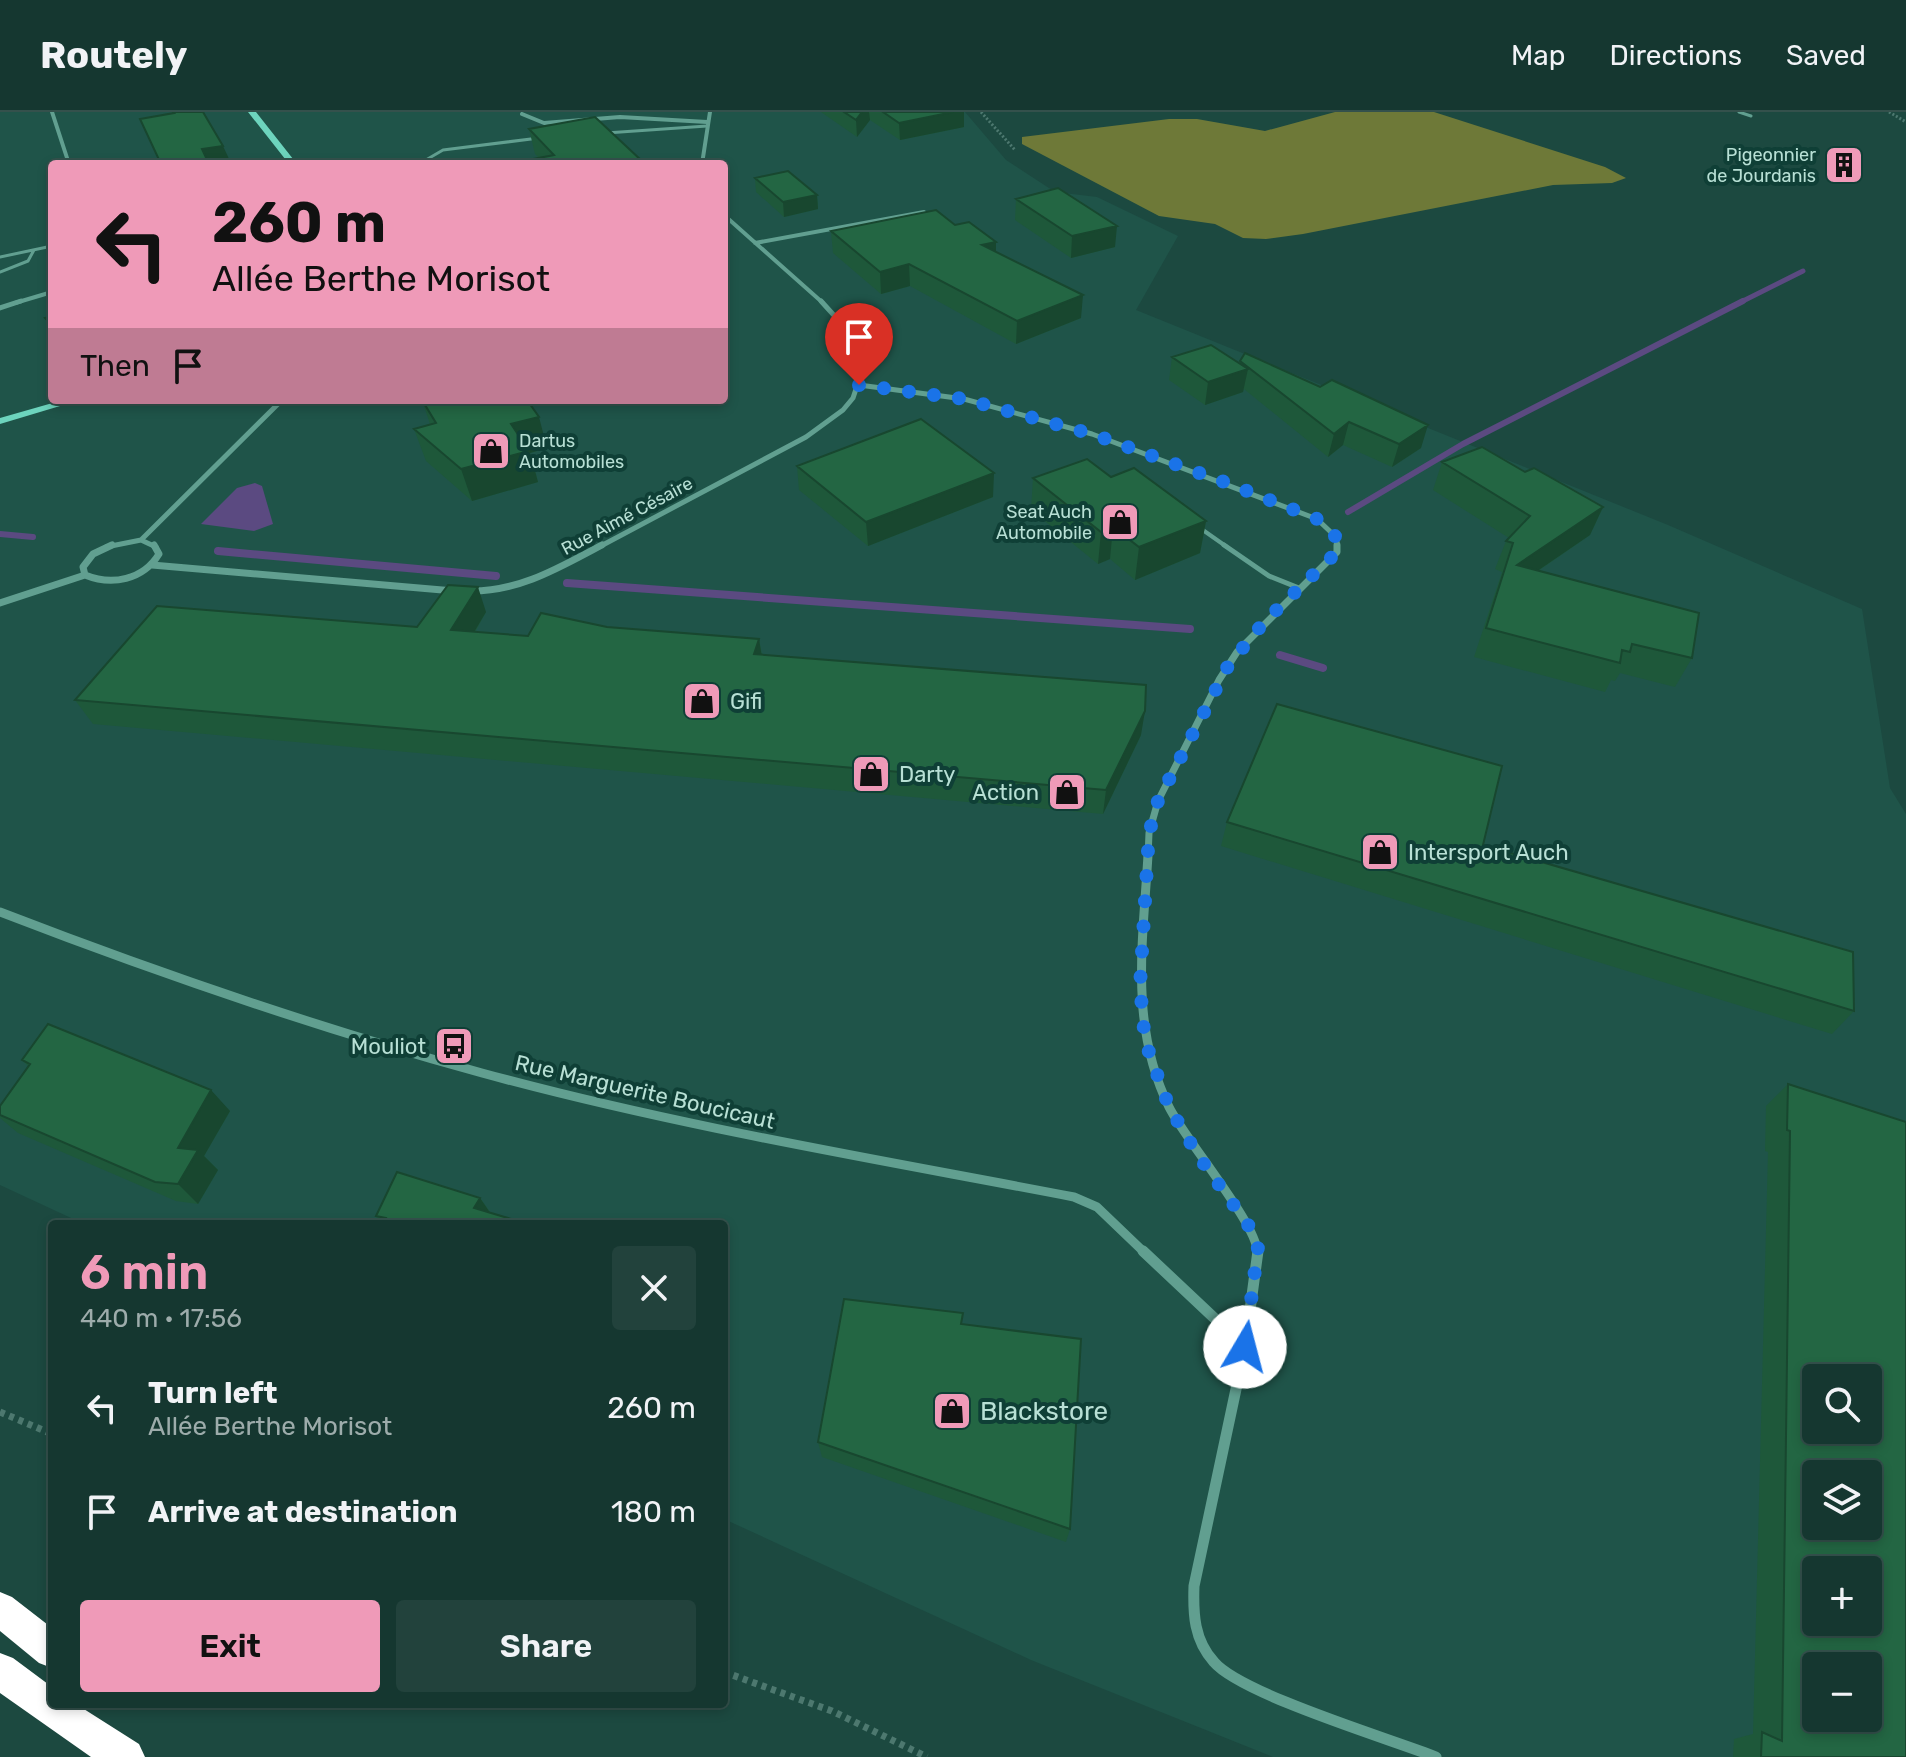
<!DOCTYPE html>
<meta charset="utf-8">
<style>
:root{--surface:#153730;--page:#22423c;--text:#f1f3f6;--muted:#9dacab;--line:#34514c;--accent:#ef9ab8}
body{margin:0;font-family:Rubik,sans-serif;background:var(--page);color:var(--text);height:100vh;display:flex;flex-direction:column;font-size:30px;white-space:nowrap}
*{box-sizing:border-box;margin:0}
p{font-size:26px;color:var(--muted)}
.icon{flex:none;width:44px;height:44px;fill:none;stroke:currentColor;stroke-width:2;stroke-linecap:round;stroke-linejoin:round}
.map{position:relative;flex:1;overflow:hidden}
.side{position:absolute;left:48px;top:1108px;width:680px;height:488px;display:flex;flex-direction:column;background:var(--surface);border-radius:8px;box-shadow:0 4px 12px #0003,0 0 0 2px var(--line)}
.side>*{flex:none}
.top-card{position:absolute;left:48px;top:48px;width:680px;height:244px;border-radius:8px;box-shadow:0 4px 12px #0003,0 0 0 2px var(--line);background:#ef9ab8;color:#111;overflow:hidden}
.controls{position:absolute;left:1802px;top:1252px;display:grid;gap:16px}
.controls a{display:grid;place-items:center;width:80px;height:80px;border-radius:8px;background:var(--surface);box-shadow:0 4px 12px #0003,0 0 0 2px var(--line);font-size:40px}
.pin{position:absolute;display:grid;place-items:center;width:68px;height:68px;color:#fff;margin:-82px -34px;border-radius:50% 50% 50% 0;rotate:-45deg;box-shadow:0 0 8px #0007}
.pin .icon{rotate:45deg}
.me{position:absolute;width:88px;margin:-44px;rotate:8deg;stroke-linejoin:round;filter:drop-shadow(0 0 6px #0008)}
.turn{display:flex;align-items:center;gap:28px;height:168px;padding:0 32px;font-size:36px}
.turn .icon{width:104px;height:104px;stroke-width:2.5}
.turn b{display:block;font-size:56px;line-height:68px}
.then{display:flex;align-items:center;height:76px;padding:0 32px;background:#0003;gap:16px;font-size:30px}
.round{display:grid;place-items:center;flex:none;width:84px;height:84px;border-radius:8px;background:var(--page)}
.summary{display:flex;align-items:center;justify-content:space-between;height:136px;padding:0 32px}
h1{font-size:48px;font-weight:600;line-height:60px;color:var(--accent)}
.cta{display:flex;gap:16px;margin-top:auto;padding:16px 32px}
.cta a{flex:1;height:92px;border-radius:8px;background:var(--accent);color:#111;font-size:32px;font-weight:600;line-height:92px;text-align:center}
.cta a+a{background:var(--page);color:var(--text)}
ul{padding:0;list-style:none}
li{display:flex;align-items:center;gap:24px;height:104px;padding:0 32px}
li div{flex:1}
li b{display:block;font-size:30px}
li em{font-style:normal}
header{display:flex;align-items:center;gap:48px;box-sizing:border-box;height:112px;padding:0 40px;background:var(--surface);border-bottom:2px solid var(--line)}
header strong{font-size:38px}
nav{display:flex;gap:44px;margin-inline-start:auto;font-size:28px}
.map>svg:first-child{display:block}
.built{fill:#1f5449;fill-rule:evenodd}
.forest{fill:#6e7938}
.water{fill:#5b4a81}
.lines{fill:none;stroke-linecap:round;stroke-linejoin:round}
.stream-far2{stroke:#5b4a81;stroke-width:5}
.stream-far1{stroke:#5b4a81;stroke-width:6}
.stream{stroke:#5b4a81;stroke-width:8}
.path-far1{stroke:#4d786f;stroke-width:3;stroke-dasharray:2 2;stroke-linecap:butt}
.path{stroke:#4d786f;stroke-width:7;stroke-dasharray:5 5;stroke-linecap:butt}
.lane-far2{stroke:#619f90;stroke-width:3}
.lane-far1{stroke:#619f90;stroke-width:4}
.lane{stroke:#619f90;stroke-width:5}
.street-far4{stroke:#619f90;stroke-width:4}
.street-far3{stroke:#619f90;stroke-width:5}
.street-far2{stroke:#619f90;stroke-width:7}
.street-far1{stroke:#619f90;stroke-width:9}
.street{stroke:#619f90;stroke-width:11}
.secondary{fill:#6dd4bd;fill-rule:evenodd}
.highway{fill:#fff;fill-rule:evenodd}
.wall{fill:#1e583a}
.shaded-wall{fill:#18472f}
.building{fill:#236643;stroke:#18472f;stroke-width:2;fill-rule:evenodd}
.route{stroke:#1a73e8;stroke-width:14;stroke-dasharray:0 25.2}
.labels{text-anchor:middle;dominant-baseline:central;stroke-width:8;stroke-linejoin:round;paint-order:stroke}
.far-poi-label{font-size:18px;fill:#b8e0d5;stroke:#0f3f36;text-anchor:end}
.far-street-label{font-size:18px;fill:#b8e0d5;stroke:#0f3f36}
.poi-label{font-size:22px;fill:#b8e0d5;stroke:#0f3f36;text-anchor:start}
.street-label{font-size:22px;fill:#b8e0d5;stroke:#0f3f36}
.near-poi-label{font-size:26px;fill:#b8e0d5;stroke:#0f3f36;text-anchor:start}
</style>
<header>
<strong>Routely</strong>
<nav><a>Map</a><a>Directions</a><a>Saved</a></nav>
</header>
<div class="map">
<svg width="1906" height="1645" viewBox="0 0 1906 1645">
<rect width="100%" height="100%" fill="#1c4940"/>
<path class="built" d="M0,0H965L1006,48L1055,80L1097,85L1178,124L1136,198L1668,413L1862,497L1890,676L1906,702V1645H1273L1031,1548L724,1407V1112H84L0,1073ZM52,52H724V288H52ZM1816,1266H1868V1318H1816ZM1816,1362H1868V1414H1816ZM1816,1458H1868V1510H1816ZM1816,1554H1868V1606H1816Z"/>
<path class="forest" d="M1335,0H1434L1605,55L1626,66L1612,71L1553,73L1303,122L1266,127L1243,126L1215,112L1159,104L1022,32V25L1169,7H1197L1265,19Z"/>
<path class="water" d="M255,371L262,374L273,412L254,419L201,412L237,376Z"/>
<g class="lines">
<path class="stream-far2" d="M1739,191L1803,159"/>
<path class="stream-far1" d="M1348,400L1463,332L1743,189
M0,422L33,425"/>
<path class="stream" d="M218,439L496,464
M567,471L1190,517
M1280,543L1323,556"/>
<path class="path-far1" d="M981,0L1015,38
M1889,0L1906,10"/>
<path class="path" d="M0,1300L52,1322
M724,1560L832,1599L927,1645"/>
<path class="lane-far2" d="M1739,0L1751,4
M606,21L707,14
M419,52L443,38L539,26
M0,145L52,134
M0,160L28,149L34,138"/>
<path class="lane-far1" d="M1200,416L1227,435"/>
<path class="lane" d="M1224,433L1269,464L1299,476"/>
<path class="street-far4" d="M52,0L69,52
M522,2L544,11L620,5L707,10
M702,52L710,0
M724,103L823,191
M755,131L924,100
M15,191L52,180"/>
<path class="street-far3" d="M0,196L21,189
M859,273L964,287L1092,322L1317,407L1337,426V435
M141,428L282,288
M106,435L141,428L156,435
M599,435L806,325L843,298L853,286L861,262L855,236L840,210L821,189"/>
<path class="street-far2" d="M112,433L93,442L83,455L85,463C112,474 143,468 159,442L154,433
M152,453L454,479
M472,479C521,479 560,455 602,433
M0,491L85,463
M1148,745L1149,721L1158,689L1219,568L1237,540L1337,440V433"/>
<path class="street-far1" d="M1148,743C1143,830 1129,913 1169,995C1184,1026 1260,1116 1257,1141
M0,800C158,861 318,916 482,961C676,1014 876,1047 1074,1085L1097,1095L1145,1141"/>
<path class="street" d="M1143,1139L1245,1235
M1258,1139L1245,1235L1194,1474C1193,1502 1194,1528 1214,1550C1241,1582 1390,1627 1436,1645"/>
<path class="secondary" d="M248,0H256L297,52H289Z
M63,288H80L0,312V306Z"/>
<path class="highway" d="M0,1480L12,1485L52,1516V1556L39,1551L0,1519Z
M0,1541L13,1546L52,1575V1592H76L139,1632L145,1645H91L0,1581Z"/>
</g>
<path class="wall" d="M821,0H964V15L900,28L870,8L857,25Z
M529,17L643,52L539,46L535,42Z
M755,66L817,83L818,97L784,105L756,80Z
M1016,87L1115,135L1071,146L1015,108Z
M831,119L996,130V140L1081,206L1016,232L910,174L881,182L833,141Z
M1172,245L1240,252V249L1421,336L1392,355L1343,333L1328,345L1244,277L1243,280L1205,293L1169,268Z
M422,288L547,336L530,341L538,370L472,389L426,349L414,317L430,312Z
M1442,350L1525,360L1603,395L1590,423L1538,459L1692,546L1675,575L1620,561L1615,569L1611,568L1605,580L1474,545L1502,460L1495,457L1506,429L1509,426L1433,378Z
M797,354L993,385L868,434L799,378Z
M1111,365L1206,409L1200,441L1135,468L1110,447L1098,452L1031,398L1033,366Z
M486,500L475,520L528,524L607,515L759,527L762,543L1141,623L1103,702L93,612L75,588Z
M1227,710L1483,733L1854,899L1832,922L1221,734Z
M22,948L230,999L204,1044L218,1058L198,1092L176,1089L18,1021L0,1006V994L28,954Z
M1788,972L1906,1645H1733L1734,1627L1753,1622L1768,1040L1765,1039L1766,994Z
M480,1086L490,1100L528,1112H382L376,1104Z
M962,1212L1070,1417L1066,1430L822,1345L818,1330Z"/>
<path class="shaded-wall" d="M862,0H869L870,8L857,25L856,8Z
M953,0H964V15L900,28L899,11Z
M223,34L230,49L208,52L202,37Z
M817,83L818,97L784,105L783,90Z
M1117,114L1115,135L1071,146L1072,124Z
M996,130V152L982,133Z
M909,152L910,174L881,182L880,160Z
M1083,183L1081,206L1016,232L1017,209Z
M1248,257L1243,280L1205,293L1208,270Z
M539,305L547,336L530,341L538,370L472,389L461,357L511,312Z
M1349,310L1343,333L1328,345L1334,322Z
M1428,313L1421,336L1392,355L1399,332Z
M994,361L993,385L868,434L866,410Z
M1603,395L1590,423L1505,481L1517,453Z
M1206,409L1200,441L1135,468L1139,435Z
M1113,415L1110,447L1098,452L1101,420Z
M478,475L486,500L461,542L451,518Z
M759,527L763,552L754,542Z
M1145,599L1141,623L1103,702L1106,678Z
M211,978L230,999L204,1044L218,1058L198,1092L178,1072V1036Z
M480,1086L493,1105L474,1096Z"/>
<path class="building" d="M173,0H203L223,34L202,37L209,52H161L140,7L174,1Z
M844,0H862L856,8Z
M883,0H953L899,11Z
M595,5L643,50L633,52H507L554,43L529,17Z
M788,59L817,83L783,90L755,66Z
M1058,76L1117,114L1072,124L1016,87Z
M936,98L955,113L969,110L996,130L982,133L1083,183L1017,209L909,152L880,160L831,119Z
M52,204V213L45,206Z
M1211,233L1248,257L1208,270L1172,245Z
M1245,241L1320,275L1332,268L1428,313L1399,332L1349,310L1334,322L1240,249Z
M422,288H527L539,305L511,312L529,339L461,357L414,317L436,311Z
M921,307L994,361L866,410L797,354Z
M1482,335L1525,360L1534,356L1603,395L1517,453L1699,501L1692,546L1632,532L1630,540L1622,538L1620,551L1486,516L1513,431L1506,429L1530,404L1442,350Z
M1087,347L1111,365L1134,356L1206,409L1139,435L1113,415L1101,420L1033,366Z
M448,473L478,475L451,518L528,524L541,501L607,515L759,527L754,542L1146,573L1145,599L1106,678L75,588L157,494L417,515Z
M1277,592L1502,654L1483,733L1853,840L1854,899L1227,710Z
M48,912L211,978L178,1036L198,1038L178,1072L155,1070L0,1003V994L30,952L22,948Z
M1788,972L1906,1010V1645H1761L1762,1620L1782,1629L1790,1019L1787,1018ZM1816,1266H1868V1318H1816ZM1816,1362H1868V1414H1816ZM1816,1458H1868V1510H1816ZM1816,1554H1868V1606H1816Z
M397,1060L480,1086L474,1096L528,1112H384L386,1106L376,1104Z
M844,1187L963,1201L961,1212L1081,1227L1070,1417L818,1330Z"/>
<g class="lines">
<path class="route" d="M859,273L964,287L1092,322L1227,371L1317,407L1337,426V440L1265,509L1228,554L1158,689L1149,721L1140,874L1145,929L1169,995L1199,1045L1251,1117L1258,1135L1245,1235"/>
</g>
<defs>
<g id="building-square" transform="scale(2)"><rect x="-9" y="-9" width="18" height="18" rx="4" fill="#ef9ab8" stroke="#0f3f36"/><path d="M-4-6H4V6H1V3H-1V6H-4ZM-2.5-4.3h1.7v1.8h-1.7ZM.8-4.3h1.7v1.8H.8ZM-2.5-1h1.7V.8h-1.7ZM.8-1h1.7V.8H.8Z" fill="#111"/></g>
<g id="shop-square" transform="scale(2)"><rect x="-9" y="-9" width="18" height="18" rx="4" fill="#ef9ab8" stroke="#0f3f36"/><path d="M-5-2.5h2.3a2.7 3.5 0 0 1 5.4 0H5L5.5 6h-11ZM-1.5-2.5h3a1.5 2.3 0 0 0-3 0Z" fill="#111"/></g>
<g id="bus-square" transform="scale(2)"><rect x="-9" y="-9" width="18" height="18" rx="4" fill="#ef9ab8" stroke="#0f3f36"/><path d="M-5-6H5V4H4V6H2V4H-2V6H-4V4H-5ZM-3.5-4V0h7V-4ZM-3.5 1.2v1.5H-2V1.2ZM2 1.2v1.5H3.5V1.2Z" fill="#111"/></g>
</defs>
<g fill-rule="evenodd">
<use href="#building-square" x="1844" y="53"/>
<use href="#shop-square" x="491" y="339"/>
<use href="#shop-square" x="1120" y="410"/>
<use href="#shop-square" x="702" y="589"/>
<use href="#shop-square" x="871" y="662"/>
<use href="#shop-square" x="1067" y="680"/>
<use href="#shop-square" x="1380" y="740"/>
<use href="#bus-square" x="454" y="934"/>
<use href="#shop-square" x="952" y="1299"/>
</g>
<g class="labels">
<g class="far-poi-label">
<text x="1816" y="43">Pigeonnier<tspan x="1816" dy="21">de Jourdanis</tspan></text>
<text x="519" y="329" text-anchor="start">Dartus<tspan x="519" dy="21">Automobiles</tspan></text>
<text x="1092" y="400">Seat Auch<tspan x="1092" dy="21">Automobile</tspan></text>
</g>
<g class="far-street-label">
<text transform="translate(627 404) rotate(-28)">Rue Aimé Césaire</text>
</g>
<g class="poi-label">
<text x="730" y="589">Gifi</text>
<text x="899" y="662">Darty</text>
<text x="1039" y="680" text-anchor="end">Action</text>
<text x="1408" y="740">Intersport Auch</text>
<text x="426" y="934" text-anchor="end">Mouliot</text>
</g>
<g class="street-label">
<text transform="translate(645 980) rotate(13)">Rue Marguerite Boucicaut</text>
</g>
<g class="near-poi-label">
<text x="980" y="1299">Blackstore</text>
</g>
</g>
</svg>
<div class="controls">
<a><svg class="icon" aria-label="search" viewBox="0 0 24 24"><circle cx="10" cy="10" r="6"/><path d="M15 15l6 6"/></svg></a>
<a><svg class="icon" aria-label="layers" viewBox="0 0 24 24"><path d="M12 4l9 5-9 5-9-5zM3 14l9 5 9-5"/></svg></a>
<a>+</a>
<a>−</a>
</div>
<div class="pin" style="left:859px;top:273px;background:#d93025"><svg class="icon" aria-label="arrive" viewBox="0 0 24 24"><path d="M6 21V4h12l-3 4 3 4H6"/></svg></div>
<svg class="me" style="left:1245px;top:1235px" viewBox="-20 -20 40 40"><circle r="19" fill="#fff"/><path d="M0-13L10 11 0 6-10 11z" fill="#1a73e8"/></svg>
<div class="top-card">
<div class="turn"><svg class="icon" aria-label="left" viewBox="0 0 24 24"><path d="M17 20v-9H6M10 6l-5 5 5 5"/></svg><div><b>260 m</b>Allée Berthe Morisot</div></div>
<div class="then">Then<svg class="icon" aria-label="arrive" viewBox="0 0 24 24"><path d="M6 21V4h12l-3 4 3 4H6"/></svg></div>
</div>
<section class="side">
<div class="summary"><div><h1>6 min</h1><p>440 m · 17:56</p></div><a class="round"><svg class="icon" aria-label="close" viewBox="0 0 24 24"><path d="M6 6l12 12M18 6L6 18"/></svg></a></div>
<ul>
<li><svg class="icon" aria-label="left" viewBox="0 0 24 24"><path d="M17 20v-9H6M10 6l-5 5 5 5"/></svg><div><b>Turn left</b><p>Allée Berthe Morisot</p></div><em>260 m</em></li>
<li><svg class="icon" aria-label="arrive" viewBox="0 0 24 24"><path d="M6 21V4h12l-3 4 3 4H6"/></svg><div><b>Arrive at destination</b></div><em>180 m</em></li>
</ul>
<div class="cta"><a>Exit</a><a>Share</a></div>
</section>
</div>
